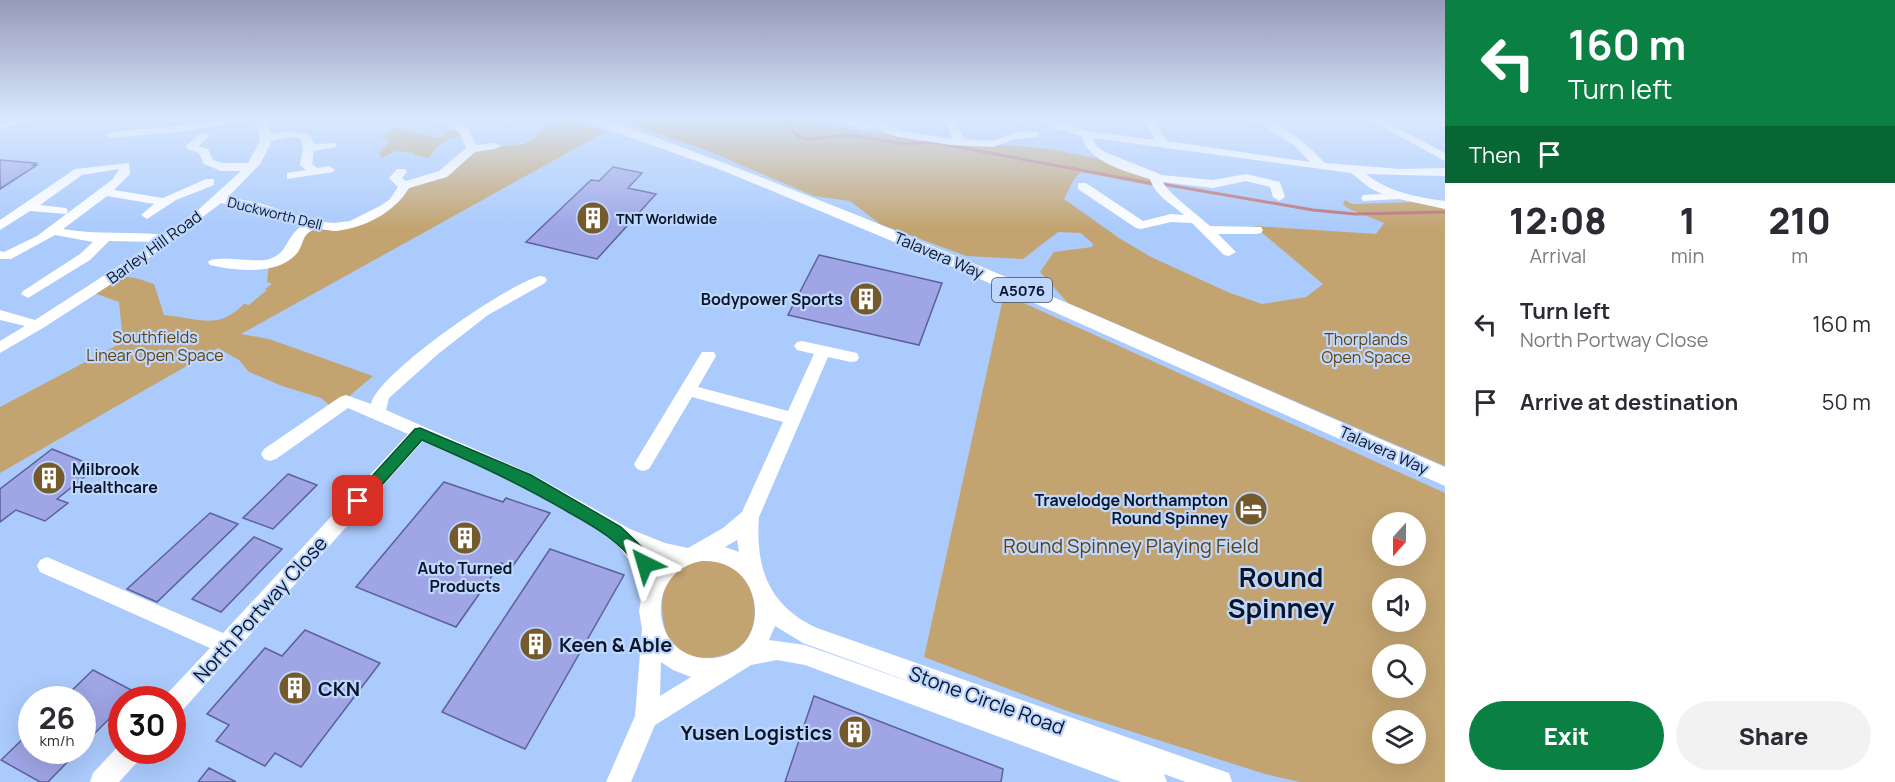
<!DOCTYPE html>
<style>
:root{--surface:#fff;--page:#f2f2f3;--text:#2b2b33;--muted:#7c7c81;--accent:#0b8043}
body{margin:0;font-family:Manrope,sans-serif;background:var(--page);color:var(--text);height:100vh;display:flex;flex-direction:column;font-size:22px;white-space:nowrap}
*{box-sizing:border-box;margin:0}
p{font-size:20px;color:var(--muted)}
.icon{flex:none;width:33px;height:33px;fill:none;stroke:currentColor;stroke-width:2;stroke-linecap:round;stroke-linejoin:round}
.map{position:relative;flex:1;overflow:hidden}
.panel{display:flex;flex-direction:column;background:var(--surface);width:450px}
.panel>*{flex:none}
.banner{background:#0b8043;color:#fff;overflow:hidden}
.needle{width:39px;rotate:201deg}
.controls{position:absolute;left:1372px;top:512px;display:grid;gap:12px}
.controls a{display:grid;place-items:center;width:54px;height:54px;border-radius:50%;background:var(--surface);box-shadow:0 6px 24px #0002;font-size:30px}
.speed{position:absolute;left:18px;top:686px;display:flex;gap:12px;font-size:30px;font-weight:700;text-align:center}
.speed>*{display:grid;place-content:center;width:78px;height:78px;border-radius:50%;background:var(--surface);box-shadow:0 6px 24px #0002;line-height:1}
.speed small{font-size:15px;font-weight:400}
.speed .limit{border:9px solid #d22;background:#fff;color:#111}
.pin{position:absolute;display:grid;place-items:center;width:51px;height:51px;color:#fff;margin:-26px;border-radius:12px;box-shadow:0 3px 9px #0006}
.me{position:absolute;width:66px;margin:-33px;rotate:320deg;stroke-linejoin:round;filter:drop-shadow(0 0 4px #0008)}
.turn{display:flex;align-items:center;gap:21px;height:126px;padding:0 24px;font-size:27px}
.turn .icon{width:78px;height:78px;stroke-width:2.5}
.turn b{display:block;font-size:42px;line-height:51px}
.then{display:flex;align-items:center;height:57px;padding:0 24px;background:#0003;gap:12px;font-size:22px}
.eta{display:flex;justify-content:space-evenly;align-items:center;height:102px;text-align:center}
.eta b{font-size:36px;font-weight:800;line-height:42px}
.primary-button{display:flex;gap:12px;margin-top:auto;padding:12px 24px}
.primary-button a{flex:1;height:69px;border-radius:36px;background:var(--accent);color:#fff;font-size:24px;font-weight:800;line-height:69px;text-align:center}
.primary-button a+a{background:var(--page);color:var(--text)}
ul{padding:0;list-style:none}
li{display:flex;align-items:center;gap:18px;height:78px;padding:0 24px}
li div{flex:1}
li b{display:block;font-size:22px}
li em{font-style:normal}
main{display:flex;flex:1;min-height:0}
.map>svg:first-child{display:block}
.green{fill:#c3a471;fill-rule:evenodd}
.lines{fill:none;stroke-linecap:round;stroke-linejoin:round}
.stream{stroke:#bd7475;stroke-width:3}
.building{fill:#9fa5e5;stroke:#5c609d;stroke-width:1.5}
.minor{fill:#fff;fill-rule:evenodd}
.major{fill:#fff;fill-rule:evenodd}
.route{fill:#0b8043;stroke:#07532c;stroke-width:1.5}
.labels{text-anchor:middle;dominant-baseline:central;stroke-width:4.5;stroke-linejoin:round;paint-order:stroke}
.far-street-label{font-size:14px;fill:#08162c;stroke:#c0d7fd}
.far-poi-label{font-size:14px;font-weight:bold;fill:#08162c;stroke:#c0d7fd;text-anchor:start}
.shield{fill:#c0d7fd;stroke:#3f506b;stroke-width:1.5}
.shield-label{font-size:15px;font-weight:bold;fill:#08162c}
.street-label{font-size:16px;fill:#08162c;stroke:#c0d7fd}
.poi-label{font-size:16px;font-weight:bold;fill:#08162c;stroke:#c0d7fd;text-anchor:end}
.park-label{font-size:16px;fill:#5e4312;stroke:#c0d7fd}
.near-park-label{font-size:20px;fill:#5e4312;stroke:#c0d7fd}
.near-street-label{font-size:20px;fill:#08162c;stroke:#c0d7fd}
.near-poi-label{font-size:20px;font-weight:bold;fill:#08162c;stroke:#c0d7fd;text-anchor:start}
.near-district-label{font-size:27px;font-weight:bold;fill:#08162c;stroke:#c0d7fd}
</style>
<main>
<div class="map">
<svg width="1445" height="782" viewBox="0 0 1445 782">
<rect width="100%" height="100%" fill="#abcbfc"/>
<path class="green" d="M555,119H569L605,132L241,334L269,339L373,376L334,409L321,398L282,386L249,372L239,360L218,348L0,473V407L123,342L119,302L94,293C123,274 122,273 154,284L164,315C199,318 217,331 244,304L249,305L267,290L265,289L272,284L267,282L269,265L306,228L334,227L384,209L404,186L425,181L472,149L523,144L533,139Z
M616,119H792L801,122L944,143L994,144L1050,149L1105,160L1152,179L1153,186L1081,172L1074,179L1064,199L1119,238L1151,257L1230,293L1262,304L1306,297L1323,284L1254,226L1376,234L1384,223L1347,208L1343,204L1345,200L1352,204L1412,202L1445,206V466L1068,303L1040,272L1054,252L1092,247L1093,244L1081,233L1058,232L1023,259L966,256L880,224L850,201L814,196L708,151Z
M455,127L462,136C447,137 437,145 429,158L414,155L415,153L395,151L382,158L379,153L388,143V139L381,137L398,128L440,138Z
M1004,294L1445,493V782H1300L1265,774L1070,712L924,657ZM1383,522H1416V555H1383ZM1383,588H1416V621H1383ZM1383,654H1416V687H1383ZM1383,720H1416V753H1383Z
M710,559C717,561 729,563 735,568C755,584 761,619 747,639C733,660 692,665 674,646C658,630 657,578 679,567C688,562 700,561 710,559Z"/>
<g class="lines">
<path class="stream" d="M765,119L784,122L799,137L807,139L848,135L905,144L931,142L1155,184
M1162,184L1313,210L1355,214L1445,212"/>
</g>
<path class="building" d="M0,160L36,163L33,165H37L0,189Z
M613,167L642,173L628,188L656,194L597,259L526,242L591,180L599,181Z
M819,255L942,283L919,345L788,315Z
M52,449L97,467L57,499L68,503L45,521L16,510L0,522V489Z
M288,474L317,485L273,529L243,518Z
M444,482L503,502L506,498L550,513L512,567L501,563L456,627L356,587Z
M210,513L238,524L157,602L127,589Z
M254,537L282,549L221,612L192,599Z
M550,549L624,575L525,749L442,712Z
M305,630L380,663L301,767L275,753L265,766L216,741L229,725L207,714L265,648L282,656Z
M93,670L135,692L128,699H122V706L82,746V699H63Z
M814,696L1003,769L1001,782H785Z
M32,730V750H79L48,782H40L1,760Z
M209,768L236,782H198Z"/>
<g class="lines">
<path class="minor" d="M17,119H36L0,129V123Z
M221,119H244L239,122L187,131L111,138L106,135L111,132L187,125Z
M256,119H266L271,134L292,131L310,135L314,144L336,143V147L314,151L312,164L317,168L329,166L335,170L333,172L287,179V173L306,170L300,165L303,148L301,139L292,137L272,141L260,164L228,197L259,203L314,221L334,223L350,221L380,206L390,199L398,187L389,178L397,169H405L407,172L402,178L406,181L439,171L466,148L459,132L434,119H448L468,128L476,145L495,143L501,146L495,149L475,152L447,177L409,188C394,213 364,228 336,231C329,231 319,228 313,230C302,235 304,243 298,252C280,276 235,271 210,265L208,262C215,255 251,262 265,260C290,255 284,237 302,226L252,209L221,203L133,270L43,328L0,353V341L25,326L0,320V310L35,320L156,242L109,241L90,260L28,298L21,294L23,291L80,254L93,242L55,235L11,259H0V251L4,252L37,236L113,179L119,169L82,175L40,205L66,208L68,211L66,214L30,211L0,230V220L75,169L129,163L130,174L114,190L163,198L206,179H214V185L176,200L147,219L141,215L154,204L107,196L63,229C97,235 131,231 165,235L198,210L241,171H221L204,164L199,153L187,149V145L201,133H209V137L199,146L208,149L213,160L222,163H248L260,141Z
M834,119C847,119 860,123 873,122V119H883V123L901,131L951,139H953L947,125L952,122L956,123L964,139C973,140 985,142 994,140C1007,137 1028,125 1040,134L1035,137L1012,140L994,147L951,145L898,137L876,128L863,129Z
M1039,119H1052L1087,131L1155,140L1143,119H1153L1167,141L1310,162L1295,146L1252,119C1280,118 1306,144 1325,163L1400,169L1445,168V176L1366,174C1388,192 1417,197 1445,201V209L1399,199L1363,201L1361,198L1363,195L1382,194L1370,188L1351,173L1093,138L1096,146L1105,152L1162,175L1213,180L1246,174L1280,182L1285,197L1279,201L1273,197L1270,187L1246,181L1213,188L1163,182C1166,191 1200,217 1210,226L1261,227L1263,230L1261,233L1256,234H1218L1236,252L1229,256L1224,255L1192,223L1171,222L1141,229L1136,228L1078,189V183H1086L1143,221L1171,214L1184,215C1170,202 1156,197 1150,179C1128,172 1087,162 1082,136L1053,128Z
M1368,119H1381L1445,153V161Z
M540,276L545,277L547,280L545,283L488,315L438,354L389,398L386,410L534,475L630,529L665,543L688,548L723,528L742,512L783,422L692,397L649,469L643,471L637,469L634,464L637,459L702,352H714L716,356L698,387L788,411L814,354L797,350L794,346L797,342L802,341L857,353L859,357L857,361L851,362L828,357L759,517C755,568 769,606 817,628L1220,770L1229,773L1232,782H1186L1164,774L1167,782H1121L805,665L777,660L751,665L655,725L631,782H606L635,716L642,629L639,611L642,594L635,568L613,539L520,485L423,441L180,713L172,716V699H163L164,697L210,648L40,572L37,566L40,560L47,557L223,633L408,434L348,408L276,459L270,461L264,459L261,454L264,449L340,397L346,395L371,404C378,373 507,284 540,276ZM737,539L739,552L725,547L737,540ZM648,554L665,559L655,569ZM702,561C767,558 774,652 714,658C650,664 641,571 702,561ZM775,626L803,643L944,694L805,645L769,640ZM661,662L673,670L691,677L660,696Z
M122,742V750H143L140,759L119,782H90L93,773Z"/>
<path class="major" d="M586,119H605C891,221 1167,347 1445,467V486L935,259L724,171L588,122Z"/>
</g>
<linearGradient id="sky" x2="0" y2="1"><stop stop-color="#979aba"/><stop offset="0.52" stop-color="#d9e8fe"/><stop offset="1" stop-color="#d9e8fe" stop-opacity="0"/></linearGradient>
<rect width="1445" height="228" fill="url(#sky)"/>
<path class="route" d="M420,428L531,475L621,527L644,549L653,564L651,569L645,572L639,569C622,542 595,527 568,512C521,484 472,462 422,440L364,505L358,507L353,505L350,501L353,497L415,429Z"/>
<defs>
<g id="building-disc" transform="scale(1.725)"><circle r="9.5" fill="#745a2c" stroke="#c0d7fd"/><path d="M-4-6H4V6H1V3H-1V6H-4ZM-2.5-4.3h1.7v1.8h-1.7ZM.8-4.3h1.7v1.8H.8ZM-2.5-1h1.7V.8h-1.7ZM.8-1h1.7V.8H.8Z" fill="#fff"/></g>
<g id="hotel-disc" transform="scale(1.725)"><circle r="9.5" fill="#745a2c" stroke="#c0d7fd"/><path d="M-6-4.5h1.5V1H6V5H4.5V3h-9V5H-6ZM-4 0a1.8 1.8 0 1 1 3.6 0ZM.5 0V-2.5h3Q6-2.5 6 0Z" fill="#fff"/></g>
</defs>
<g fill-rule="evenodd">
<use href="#building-disc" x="593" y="218"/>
<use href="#building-disc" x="866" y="299"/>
<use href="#building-disc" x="49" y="478"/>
<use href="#hotel-disc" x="1251" y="509"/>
<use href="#building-disc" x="465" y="538"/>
<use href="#building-disc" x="536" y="644"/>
<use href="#building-disc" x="295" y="688"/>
<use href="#building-disc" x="855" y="732"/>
</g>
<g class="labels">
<g class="far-street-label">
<text transform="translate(275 213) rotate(14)">Duckworth Dell</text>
</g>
<g class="far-poi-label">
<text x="616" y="218">TNT Worldwide</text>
</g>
<rect class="shield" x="992" y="278" width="60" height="24" rx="4.5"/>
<g class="shield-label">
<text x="1022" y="290">A5076</text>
</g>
<g class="street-label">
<text transform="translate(154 247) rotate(-36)">Barley Hill Road</text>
<text transform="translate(939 255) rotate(23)">Talavera Way</text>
<text transform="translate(1384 450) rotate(24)">Talavera Way</text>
</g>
<g class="poi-label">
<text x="843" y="299">Bodypower Sports</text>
<text x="72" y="469" text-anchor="start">Milbrook<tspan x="72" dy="18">Healthcare</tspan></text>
<text x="1228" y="500">Travelodge Northampton<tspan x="1228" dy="18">Round Spinney</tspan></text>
<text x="465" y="568" text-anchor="middle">Auto Turned<tspan x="465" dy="18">Products</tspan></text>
</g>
<g class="park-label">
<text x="155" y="337">Southfields<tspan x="155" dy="18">Linear Open Space</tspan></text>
<text x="1366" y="339">Thorplands<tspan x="1366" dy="18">Open Space</tspan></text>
</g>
<g class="near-park-label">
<text x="1131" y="545">Round Spinney Playing Field</text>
</g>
<g class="near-street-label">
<text transform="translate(260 609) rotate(-48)">North Portway Close</text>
<text transform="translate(987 700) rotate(20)">Stone Circle Road</text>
</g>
<g class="near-poi-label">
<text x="559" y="644">Keen &amp; Able</text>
<text x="318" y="688">CKN</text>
<text x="832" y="732" text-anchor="end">Yusen Logistics</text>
</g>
<g class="near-district-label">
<text x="1281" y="576">Round<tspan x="1281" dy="31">Spinney</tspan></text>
</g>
</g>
</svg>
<div class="controls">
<a><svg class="needle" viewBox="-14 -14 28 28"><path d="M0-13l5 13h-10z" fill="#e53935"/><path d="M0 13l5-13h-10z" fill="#7c7c81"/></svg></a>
<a><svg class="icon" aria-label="sound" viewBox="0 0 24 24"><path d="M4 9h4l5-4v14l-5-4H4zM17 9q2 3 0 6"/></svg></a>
<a><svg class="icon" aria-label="search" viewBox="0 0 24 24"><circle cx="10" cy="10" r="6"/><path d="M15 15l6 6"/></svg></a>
<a><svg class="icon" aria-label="layers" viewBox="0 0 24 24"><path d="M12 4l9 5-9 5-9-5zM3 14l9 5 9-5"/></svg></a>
</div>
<div class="speed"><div>26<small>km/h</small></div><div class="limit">30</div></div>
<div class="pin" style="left:358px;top:501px;background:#d93025"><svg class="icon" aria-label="arrive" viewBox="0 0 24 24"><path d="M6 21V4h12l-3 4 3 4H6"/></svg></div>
<svg class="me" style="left:645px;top:564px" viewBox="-20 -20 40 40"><path d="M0-17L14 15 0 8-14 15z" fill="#0b8043" stroke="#fff" stroke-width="4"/></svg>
</div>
<section class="panel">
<div class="banner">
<div class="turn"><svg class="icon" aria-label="left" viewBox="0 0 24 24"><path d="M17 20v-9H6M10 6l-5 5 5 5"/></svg><div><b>160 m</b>Turn left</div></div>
<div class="then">Then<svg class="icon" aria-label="arrive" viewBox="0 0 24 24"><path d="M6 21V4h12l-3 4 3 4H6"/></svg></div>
</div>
<div class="eta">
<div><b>12:08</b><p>Arrival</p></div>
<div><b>1</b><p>min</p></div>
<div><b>210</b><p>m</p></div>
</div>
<ul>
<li><svg class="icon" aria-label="left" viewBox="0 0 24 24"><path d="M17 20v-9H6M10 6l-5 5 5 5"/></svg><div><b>Turn left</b><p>North Portway Close</p></div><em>160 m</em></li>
<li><svg class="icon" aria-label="arrive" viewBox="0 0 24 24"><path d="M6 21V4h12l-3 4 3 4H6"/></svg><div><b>Arrive at destination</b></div><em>50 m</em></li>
</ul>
<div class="primary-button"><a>Exit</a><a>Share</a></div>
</section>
</main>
